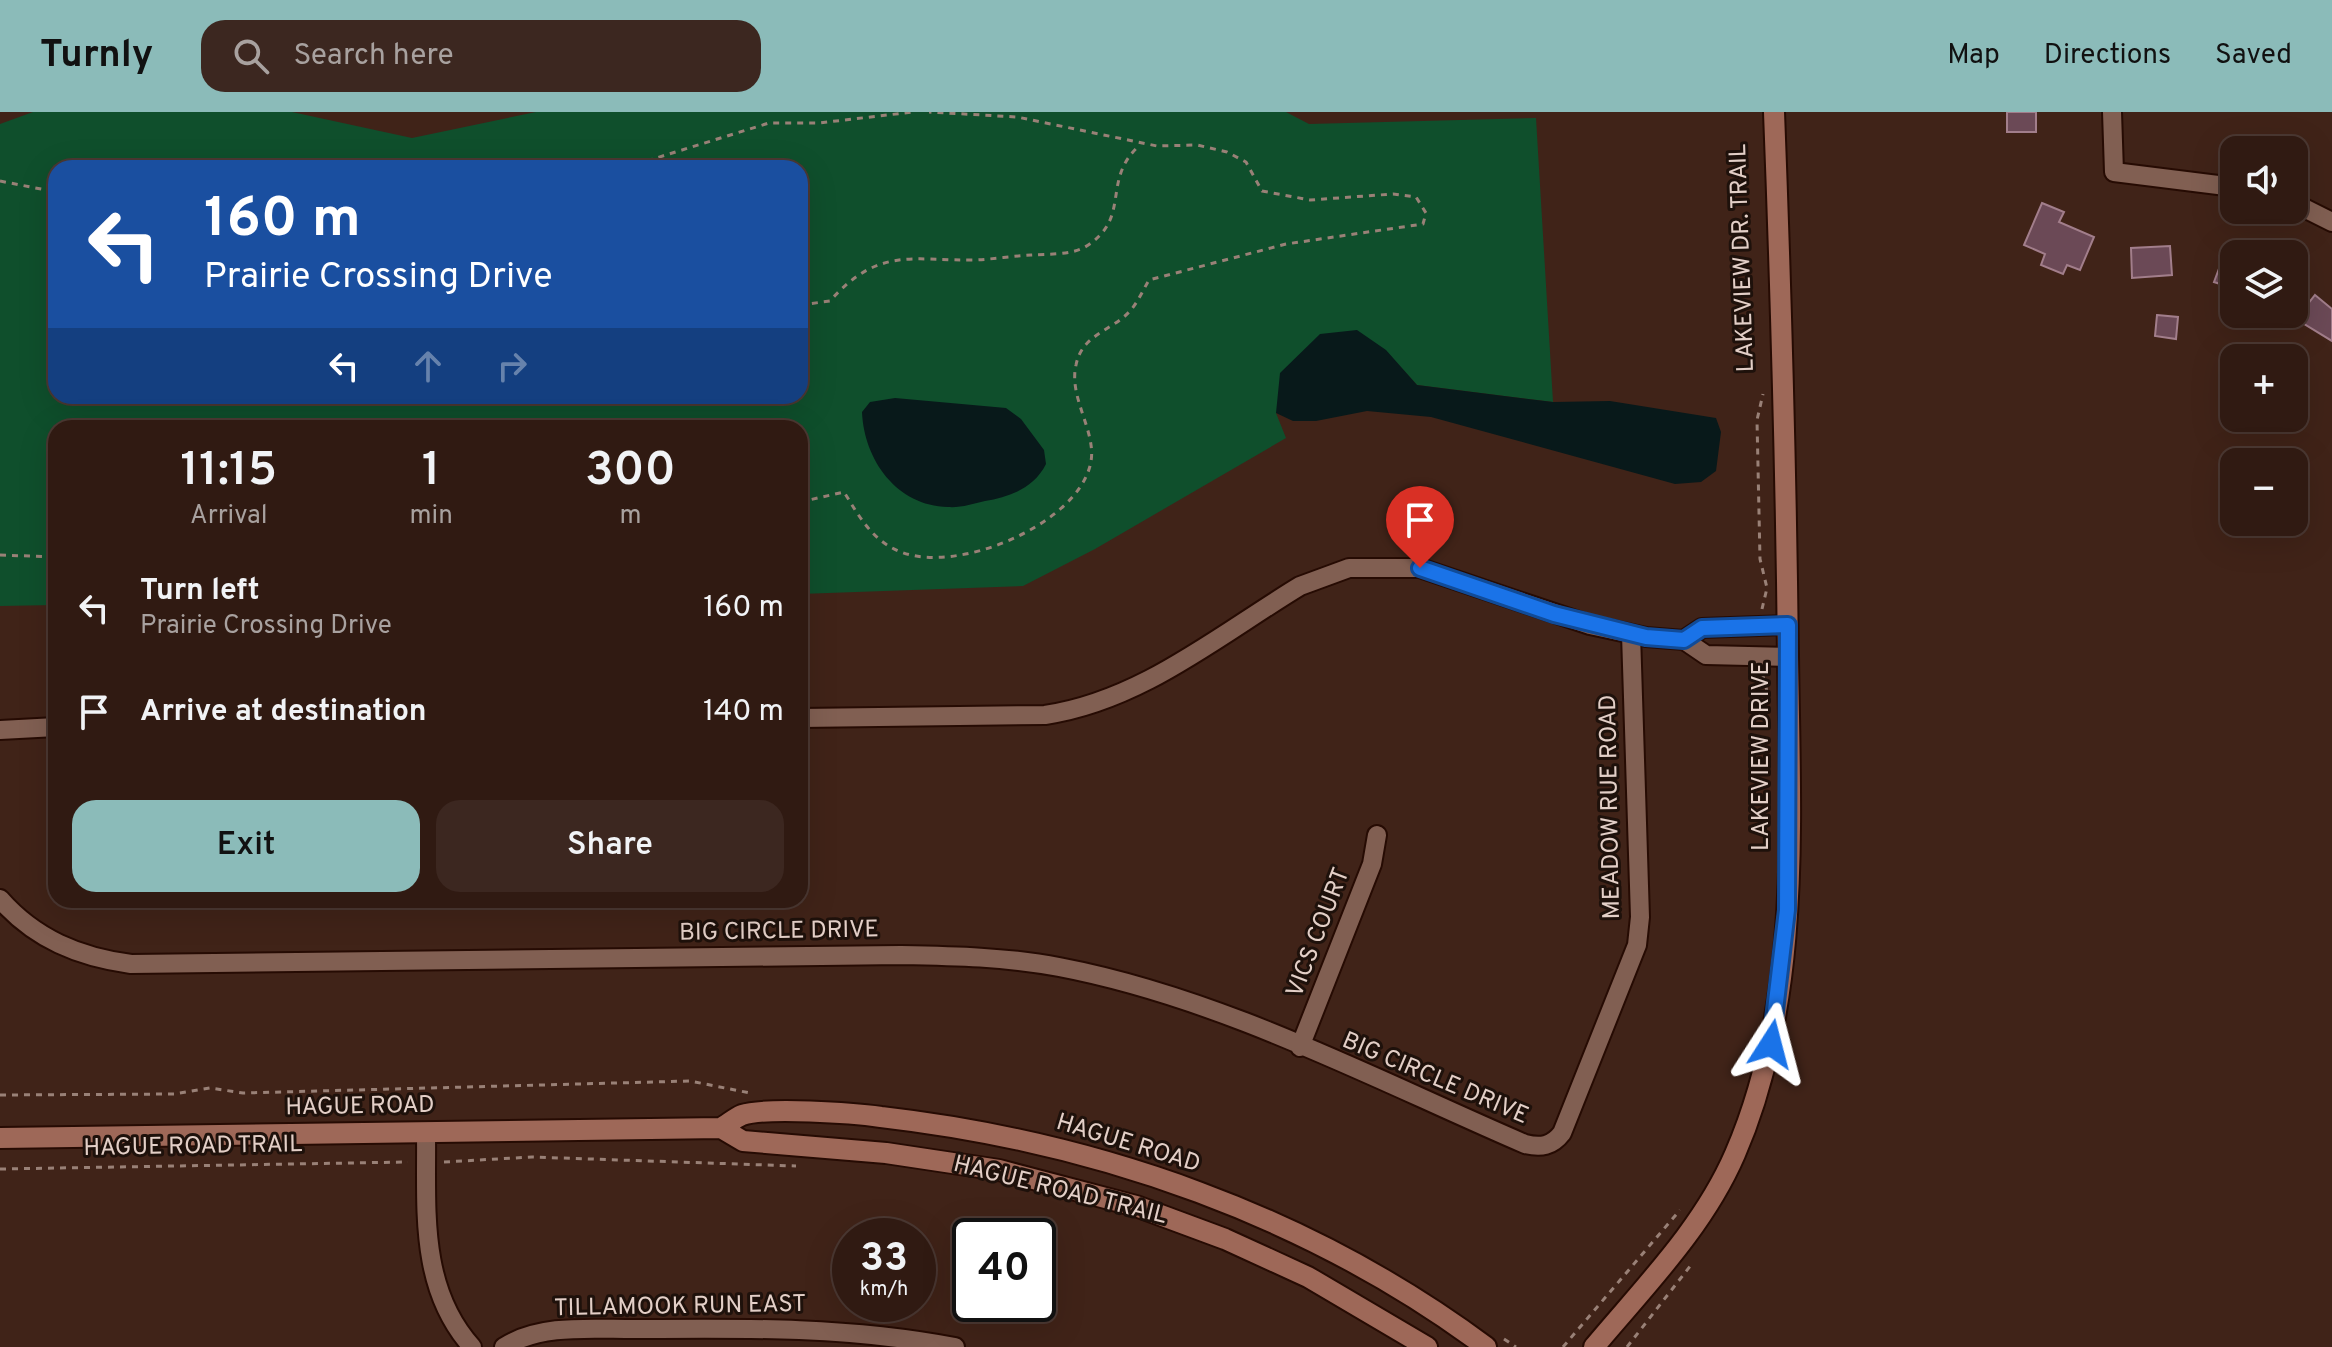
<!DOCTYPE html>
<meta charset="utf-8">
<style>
:root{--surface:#301a12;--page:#3c2720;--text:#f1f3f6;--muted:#a8a19f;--line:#4b3832;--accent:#8bbbb9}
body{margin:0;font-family:Overpass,sans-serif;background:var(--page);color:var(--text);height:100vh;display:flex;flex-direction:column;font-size:30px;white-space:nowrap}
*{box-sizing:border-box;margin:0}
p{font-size:26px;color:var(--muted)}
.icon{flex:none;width:44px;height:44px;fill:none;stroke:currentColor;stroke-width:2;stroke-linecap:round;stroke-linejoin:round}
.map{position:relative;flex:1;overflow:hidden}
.sheet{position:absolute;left:48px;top:308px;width:760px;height:488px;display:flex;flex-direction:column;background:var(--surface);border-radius:24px;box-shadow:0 8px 32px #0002,0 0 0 2px var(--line)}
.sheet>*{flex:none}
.top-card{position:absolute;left:48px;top:48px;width:760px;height:244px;border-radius:24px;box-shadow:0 8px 32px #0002,0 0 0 2px var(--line);background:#1a4fa0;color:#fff;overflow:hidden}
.tools{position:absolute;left:2220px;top:24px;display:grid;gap:16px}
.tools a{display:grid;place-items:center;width:88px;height:88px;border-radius:16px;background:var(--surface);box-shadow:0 8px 32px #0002,0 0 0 2px var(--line);font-size:40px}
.speed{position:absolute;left:832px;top:1106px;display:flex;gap:16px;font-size:40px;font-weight:700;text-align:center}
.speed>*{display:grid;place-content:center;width:104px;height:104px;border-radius:50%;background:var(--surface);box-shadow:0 8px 32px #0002,0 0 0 2px var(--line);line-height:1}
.speed small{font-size:20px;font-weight:400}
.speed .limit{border:4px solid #111;border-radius:12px;background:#fff;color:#111}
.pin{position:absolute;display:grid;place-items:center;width:68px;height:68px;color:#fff;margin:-82px -34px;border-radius:50% 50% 50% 0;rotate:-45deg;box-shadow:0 0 8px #0007}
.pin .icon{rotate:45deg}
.me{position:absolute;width:88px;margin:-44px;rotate:9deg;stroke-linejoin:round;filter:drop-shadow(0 0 6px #0008)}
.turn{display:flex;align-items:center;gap:28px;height:168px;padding:0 24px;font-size:36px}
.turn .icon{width:104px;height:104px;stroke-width:2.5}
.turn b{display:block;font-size:56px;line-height:68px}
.lanes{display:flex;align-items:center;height:76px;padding:0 24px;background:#0003;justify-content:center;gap:40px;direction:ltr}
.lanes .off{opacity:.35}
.eta{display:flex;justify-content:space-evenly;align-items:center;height:136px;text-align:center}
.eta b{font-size:48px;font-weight:600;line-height:56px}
.primary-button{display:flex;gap:16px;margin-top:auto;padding:16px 24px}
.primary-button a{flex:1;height:92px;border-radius:24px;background:var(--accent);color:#111;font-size:32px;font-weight:600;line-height:92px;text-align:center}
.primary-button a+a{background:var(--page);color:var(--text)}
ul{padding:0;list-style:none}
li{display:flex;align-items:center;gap:24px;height:104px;padding:0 24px}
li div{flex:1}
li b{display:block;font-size:30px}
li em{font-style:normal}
header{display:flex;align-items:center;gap:48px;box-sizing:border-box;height:112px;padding:0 40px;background:var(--accent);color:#111}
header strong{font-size:38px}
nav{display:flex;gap:44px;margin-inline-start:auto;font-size:28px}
.search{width:560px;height:72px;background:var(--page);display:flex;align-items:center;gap:20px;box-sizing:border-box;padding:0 28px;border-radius:24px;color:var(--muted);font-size:30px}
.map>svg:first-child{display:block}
.green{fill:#0f4f2c;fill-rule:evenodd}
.water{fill:#08191a}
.building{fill:#6b4956;stroke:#a27e8b;stroke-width:2}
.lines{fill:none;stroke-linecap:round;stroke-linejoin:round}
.street-casing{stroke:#260b03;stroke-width:22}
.secondary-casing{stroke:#260b03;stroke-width:24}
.path{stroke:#998177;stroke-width:3;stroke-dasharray:6 6;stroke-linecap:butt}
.street{stroke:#815f52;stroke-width:18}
.secondary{stroke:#9e6858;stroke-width:20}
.route-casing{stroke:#114b97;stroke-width:20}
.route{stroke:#1a73e8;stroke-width:14}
.labels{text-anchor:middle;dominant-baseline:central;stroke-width:6;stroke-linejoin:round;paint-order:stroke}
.street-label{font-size:24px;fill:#e3cfc7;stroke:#1e110b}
</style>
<header>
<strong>Turnly</strong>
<div class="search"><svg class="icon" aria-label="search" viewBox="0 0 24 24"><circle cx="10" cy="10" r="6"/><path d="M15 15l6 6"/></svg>Search here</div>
<nav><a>Map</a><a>Directions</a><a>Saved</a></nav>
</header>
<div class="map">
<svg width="2332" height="1235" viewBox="0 0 2332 1235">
<rect width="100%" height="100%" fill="#402318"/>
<path class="green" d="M33,0H292L412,26L536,0H1286L1309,12L1536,6L1553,290L1417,273L1386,239L1276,301L1286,326L1095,437L1023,474L800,482V316H56V493L0,494V12ZM56,56H800V284H56Z"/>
<path class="water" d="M1357,218L1386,238L1417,273L1553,290L1610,289L1716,306L1721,320L1716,359L1701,370L1675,372L1431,305L1367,299L1316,309H1293L1276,301L1280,261L1320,222Z
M895,286L1006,296L1021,307L1044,338L1046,352C1034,376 1010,385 985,389C973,392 960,396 948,395C897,394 864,348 862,300L870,290Z"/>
<path class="building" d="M2007,0H2036V20H2007Z
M2042,91L2064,100L2059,110L2094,125L2080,158L2067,153L2063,162L2041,153L2045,142L2024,133Z
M2170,134L2172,163L2132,166L2131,136Z
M2223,146L2234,149V187L2230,186L2233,176L2214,170Z
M2315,183L2332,197V229L2296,207Z
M2157,203L2178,205L2176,227L2155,224Z"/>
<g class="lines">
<g class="street-casing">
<path id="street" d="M2112,0L2114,60L2234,75
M2294,91L2332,110
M1684,528L1702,516L1788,513
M800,606L1045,603C1141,589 1219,523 1300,474L1349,456H1420L1590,513L1646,525L1684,528L1706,543L1788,545
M0,618L56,615
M0,787C35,827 79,845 131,852L901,843C954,844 1007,845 1059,855C1222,886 1374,967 1525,1032C1541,1036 1552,1034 1562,1021L1637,833L1640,805L1631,522
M1300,935L1372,752L1377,723
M426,1020C427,1095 418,1175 472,1235
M504,1235C543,1210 598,1218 643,1217C748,1216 851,1215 955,1235"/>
</g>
<g class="secondary-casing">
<path id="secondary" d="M721,1016L743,1029L886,1041L999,1058L1136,1094L1225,1127L1308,1165L1427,1235
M0,1026L721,1016C728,1012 735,1006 742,1003C766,995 853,1001 881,1005C1098,1030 1310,1104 1486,1235
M1594,1235C1645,1174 1703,1116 1735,1042C1802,888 1790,709 1788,544C1786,362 1781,181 1774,0"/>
</g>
<path class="path" d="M624,56L769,11H819L913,0
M0,69L56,80
M800,193L830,189C879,134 912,149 976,148C994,147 1013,144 1031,143C1047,142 1071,143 1085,135C1133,106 1100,68 1140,33
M800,390L844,380C859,404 872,429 901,440C957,462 1074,414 1090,354C1099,322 1068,287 1076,253C1082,222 1112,219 1130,199C1138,190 1143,178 1149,168L1286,132L1423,112L1426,101L1416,85L1393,82L1310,88L1262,79L1246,50L1227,40L1197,33L1157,34L1017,5L929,0
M0,443L56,445
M1762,497L1767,476L1760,447L1757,308L1763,282
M1763,564L1769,587
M0,983L174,982L210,976L243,981L690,969L750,981
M444,1050L532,1045L796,1054
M0,1057L408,1050
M1504,1227L1516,1235
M1563,1235L1680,1098
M1627,1235L1691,1153"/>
<use href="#street" class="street"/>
<use href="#secondary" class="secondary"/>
</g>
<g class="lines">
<g class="route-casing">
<path id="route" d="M1420,456L1554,502L1646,525L1684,528L1702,516L1788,513L1787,798L1771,932"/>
</g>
<use href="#route" class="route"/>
</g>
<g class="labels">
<g class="street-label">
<text transform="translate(1743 146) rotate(-92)">LAKEVIEW DR. TRAIL</text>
<text transform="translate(1762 644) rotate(-90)">LAKEVIEW DRIVE</text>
<text transform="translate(1611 695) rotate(-91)">MEADOW RUE ROAD</text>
<text transform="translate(779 820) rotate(-1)">BIG CIRCLE DRIVE</text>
<text transform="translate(1319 821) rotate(-69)">VICS COURT</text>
<text transform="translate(1435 967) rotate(23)">BIG CIRCLE DRIVE</text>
<text transform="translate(360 995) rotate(-1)">HAGUE ROAD</text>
<text transform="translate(1128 1032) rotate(17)">HAGUE ROAD</text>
<text transform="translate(193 1035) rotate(-1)">HAGUE ROAD TRAIL</text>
<text transform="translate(1060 1079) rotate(14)">HAGUE ROAD TRAIL</text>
<text transform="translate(680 1195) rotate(-1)">TILLAMOOK RUN EAST</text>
</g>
</g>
</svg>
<div class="tools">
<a><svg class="icon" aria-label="sound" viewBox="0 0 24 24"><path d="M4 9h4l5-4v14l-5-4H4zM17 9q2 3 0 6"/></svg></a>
<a><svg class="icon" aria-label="layers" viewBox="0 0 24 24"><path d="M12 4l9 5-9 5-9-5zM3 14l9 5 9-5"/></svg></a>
<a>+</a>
<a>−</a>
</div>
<div class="speed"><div>33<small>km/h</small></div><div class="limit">40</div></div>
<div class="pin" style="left:1420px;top:456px;background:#d93025"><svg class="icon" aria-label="arrive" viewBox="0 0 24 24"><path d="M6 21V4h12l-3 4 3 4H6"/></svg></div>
<svg class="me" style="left:1771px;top:932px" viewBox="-20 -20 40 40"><path d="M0-17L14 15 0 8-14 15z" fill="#1a73e8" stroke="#fff" stroke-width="4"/></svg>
<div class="top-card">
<div class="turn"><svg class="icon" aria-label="left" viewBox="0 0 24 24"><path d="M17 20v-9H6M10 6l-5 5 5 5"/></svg><div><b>160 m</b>Prairie Crossing Drive</div></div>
<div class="lanes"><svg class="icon" aria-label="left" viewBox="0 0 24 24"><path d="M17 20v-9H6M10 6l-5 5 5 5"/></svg><svg class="icon off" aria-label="ahead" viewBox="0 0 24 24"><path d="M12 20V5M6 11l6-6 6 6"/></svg><svg class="icon off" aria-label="right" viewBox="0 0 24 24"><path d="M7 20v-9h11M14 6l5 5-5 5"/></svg></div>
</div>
<section class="sheet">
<div class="eta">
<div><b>11:15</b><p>Arrival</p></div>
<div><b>1</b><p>min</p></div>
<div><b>300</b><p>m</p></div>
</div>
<ul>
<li><svg class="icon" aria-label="left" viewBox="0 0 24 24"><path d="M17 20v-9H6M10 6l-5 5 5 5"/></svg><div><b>Turn left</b><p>Prairie Crossing Drive</p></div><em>160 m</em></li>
<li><svg class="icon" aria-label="arrive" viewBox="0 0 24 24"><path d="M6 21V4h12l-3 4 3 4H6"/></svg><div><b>Arrive at destination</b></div><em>140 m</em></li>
</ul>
<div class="primary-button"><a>Exit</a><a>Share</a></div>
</section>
</div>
